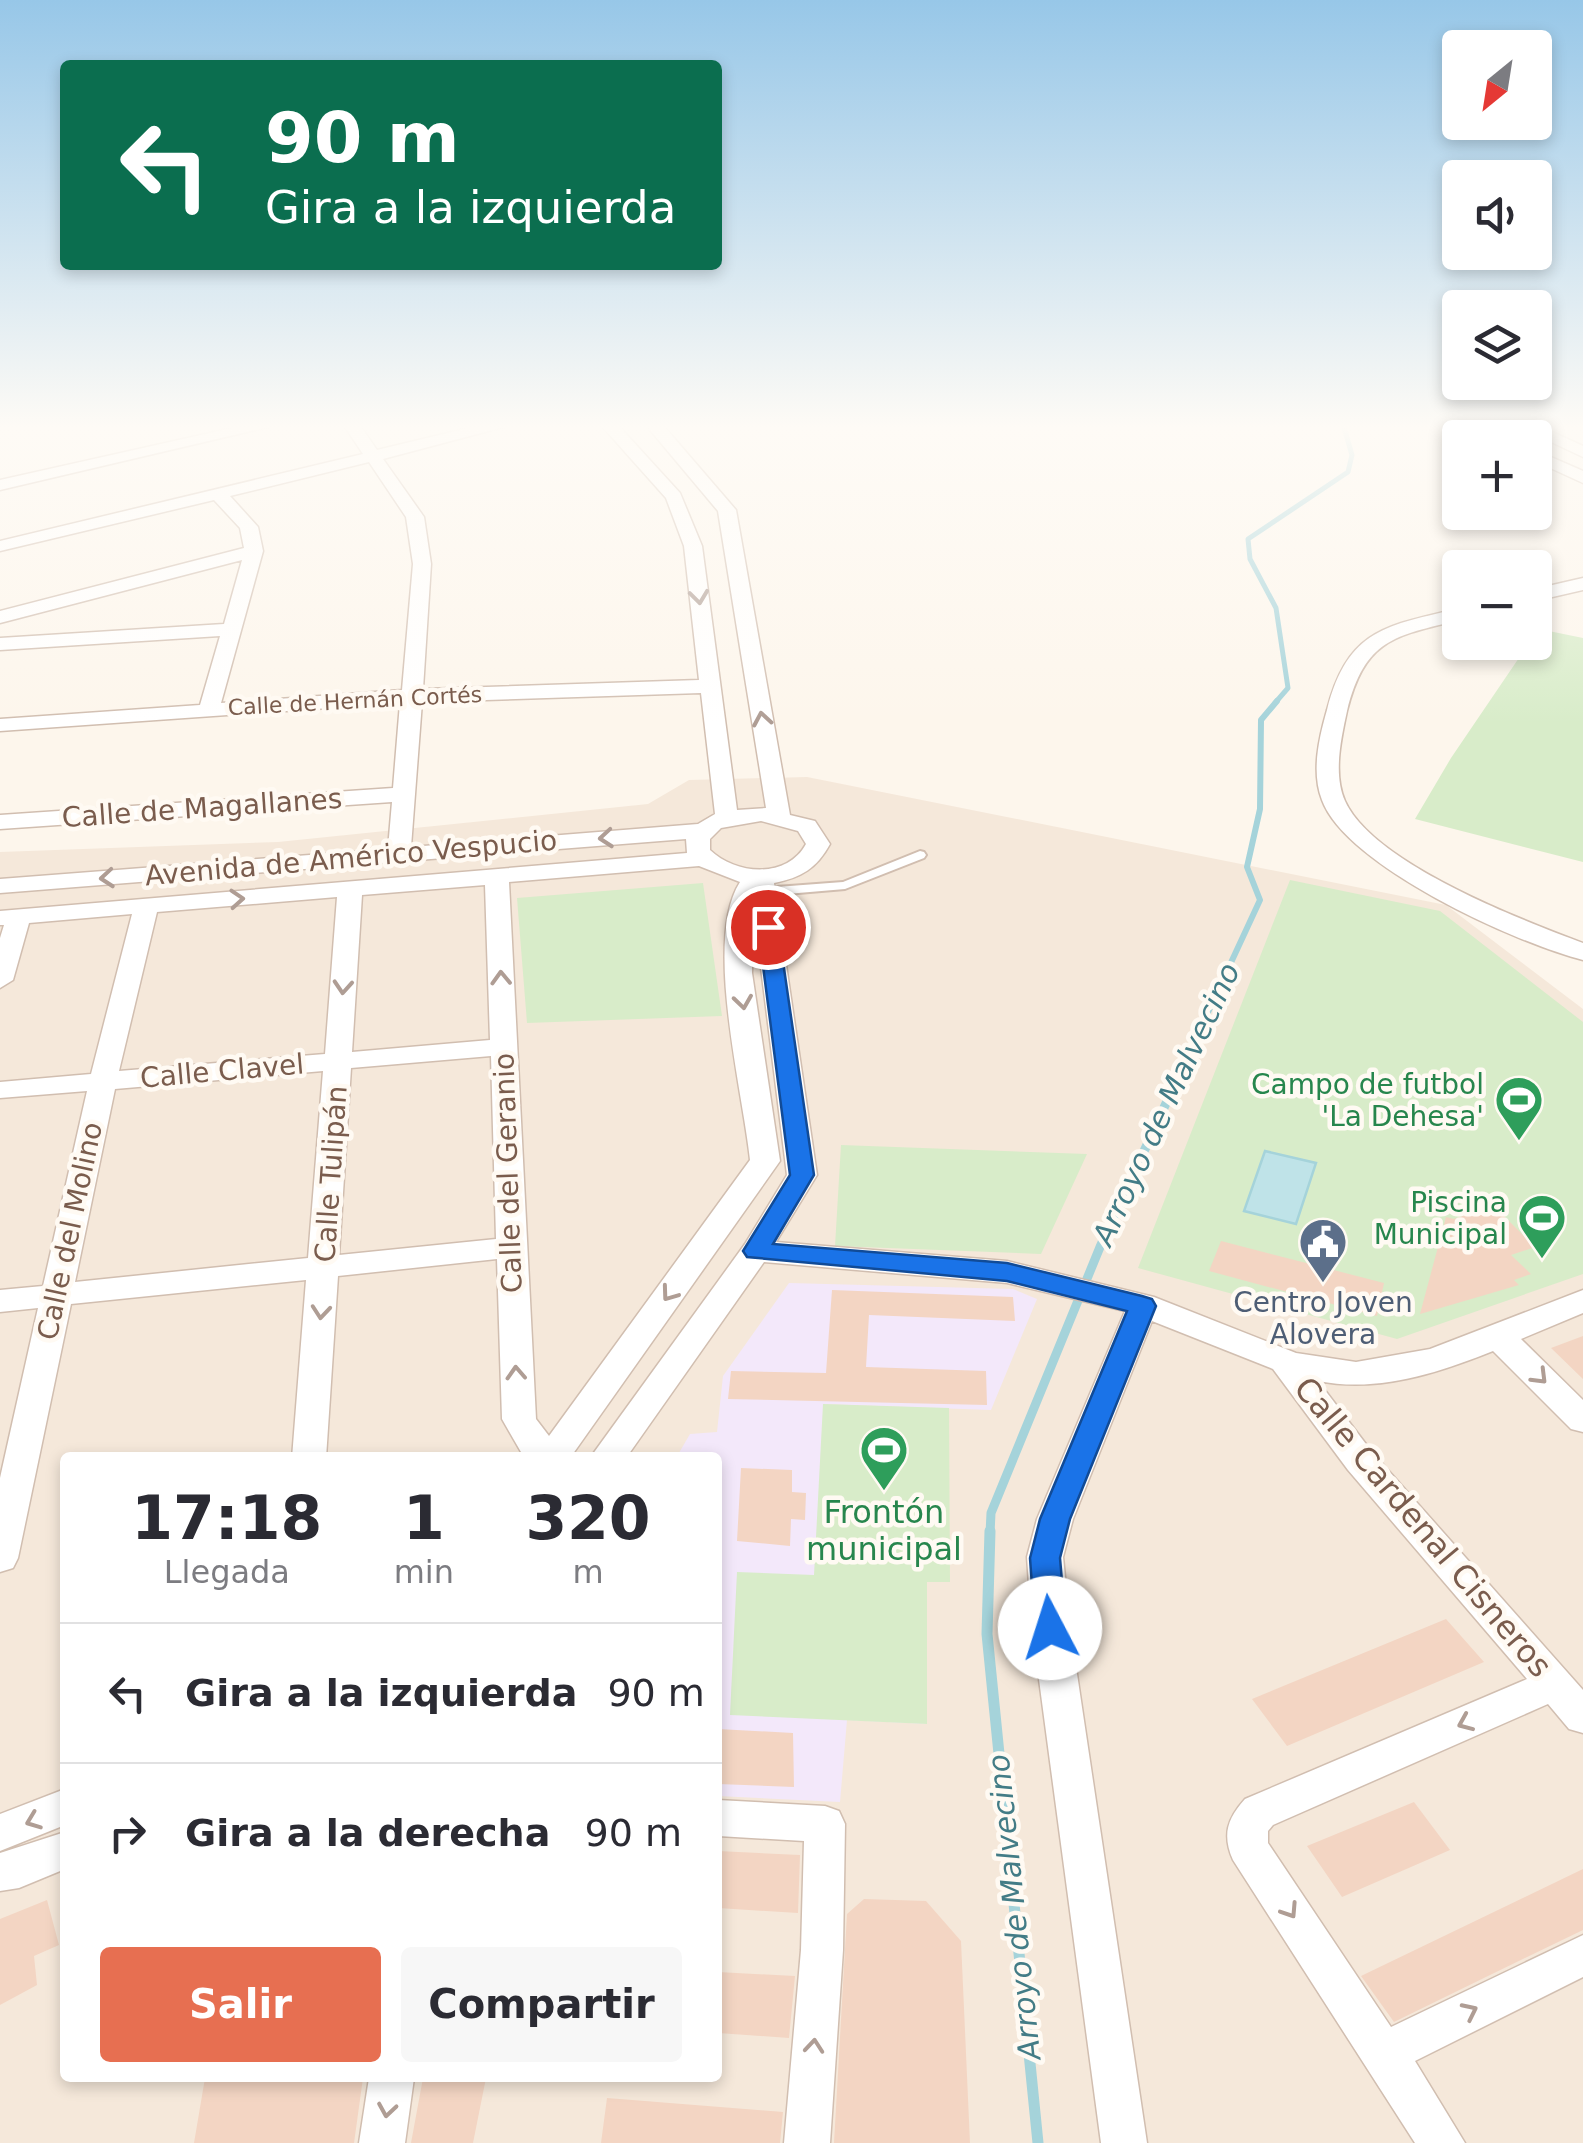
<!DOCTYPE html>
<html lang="es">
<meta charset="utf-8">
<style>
:root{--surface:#fff;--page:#f7f7f7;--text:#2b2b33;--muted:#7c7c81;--line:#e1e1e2;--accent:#e76f51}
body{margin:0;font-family:"DejaVu Sans",sans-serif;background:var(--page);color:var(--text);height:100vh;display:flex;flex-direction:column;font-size:38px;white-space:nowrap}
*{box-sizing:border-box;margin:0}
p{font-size:32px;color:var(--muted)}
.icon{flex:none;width:55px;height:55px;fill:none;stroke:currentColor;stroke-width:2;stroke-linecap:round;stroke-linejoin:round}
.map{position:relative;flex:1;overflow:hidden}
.panel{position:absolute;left:60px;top:1452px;width:662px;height:630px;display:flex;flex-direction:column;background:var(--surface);border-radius:10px;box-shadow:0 5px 15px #0003}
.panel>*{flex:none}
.banner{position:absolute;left:60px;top:60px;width:662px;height:210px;border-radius:10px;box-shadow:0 5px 15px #0003;background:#0b6e4f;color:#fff;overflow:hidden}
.needle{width:65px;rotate:210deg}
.fabs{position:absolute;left:1442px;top:30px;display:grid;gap:20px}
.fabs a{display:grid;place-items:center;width:110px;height:110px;border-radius:10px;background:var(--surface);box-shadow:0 5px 15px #0003;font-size:50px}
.pin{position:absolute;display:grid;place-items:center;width:85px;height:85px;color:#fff;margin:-42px;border:5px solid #fff;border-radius:50%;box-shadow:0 2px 10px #0007}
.me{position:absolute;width:110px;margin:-55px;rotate:355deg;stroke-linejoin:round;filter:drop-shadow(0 0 8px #0008)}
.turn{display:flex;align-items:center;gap:35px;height:210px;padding:0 40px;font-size:45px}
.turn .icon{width:130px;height:130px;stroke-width:2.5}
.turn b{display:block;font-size:70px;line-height:85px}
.eta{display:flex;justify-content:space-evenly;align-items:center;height:170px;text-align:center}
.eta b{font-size:60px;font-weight:700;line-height:70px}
.action{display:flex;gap:20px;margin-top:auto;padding:20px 40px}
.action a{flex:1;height:115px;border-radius:10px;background:var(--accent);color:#fff;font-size:40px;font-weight:700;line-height:115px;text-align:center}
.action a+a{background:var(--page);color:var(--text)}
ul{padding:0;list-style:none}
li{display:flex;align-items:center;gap:30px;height:140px;padding:0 40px;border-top:2px solid var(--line)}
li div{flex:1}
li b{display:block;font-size:38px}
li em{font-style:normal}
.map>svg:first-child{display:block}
.residential{fill:#f5e8da;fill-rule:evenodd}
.education{fill:#f3e8fa}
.green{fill:#d8ecc9}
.water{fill:#bfe3e8;stroke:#a5d3da;stroke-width:2.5}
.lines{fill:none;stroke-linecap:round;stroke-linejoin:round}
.stream-far3{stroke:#a5d3da;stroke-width:5}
.stream-far2{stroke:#a5d3da;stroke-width:6}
.stream-far1{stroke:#a5d3da;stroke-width:9}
.stream{stroke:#a5d3da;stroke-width:11}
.building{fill:#f3d5c3}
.lane-casing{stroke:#d1beb0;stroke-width:4}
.street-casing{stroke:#d1beb0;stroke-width:3}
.lane{fill:#fff;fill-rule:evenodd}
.street{fill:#fff;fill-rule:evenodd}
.oneway{stroke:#af9d94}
.route{fill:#1a73e8;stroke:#114b97;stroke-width:2.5}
.labels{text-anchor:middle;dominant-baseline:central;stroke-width:9;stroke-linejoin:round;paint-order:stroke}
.far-street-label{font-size:22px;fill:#7a5c4d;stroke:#fffaf3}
.street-label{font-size:28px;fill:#7a5c4d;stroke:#fffaf3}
.leisure-label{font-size:28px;fill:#27864d;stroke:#fffaf3;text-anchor:end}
.service-label{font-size:28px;fill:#4e5e75;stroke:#fffaf3}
.water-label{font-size:30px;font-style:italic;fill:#437c86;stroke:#fffaf3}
.near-leisure-label{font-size:32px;fill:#27864d;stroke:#fffaf3}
.near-street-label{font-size:32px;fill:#7a5c4d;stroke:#fffaf3}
</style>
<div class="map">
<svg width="1583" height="2143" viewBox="0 0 1583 2143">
<rect width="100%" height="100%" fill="#fdf6ec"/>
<path class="residential" d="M807,777L1446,905L1583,1009V2143H0V852L278,842L648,804L689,780ZM65,1458H718V2078H65Z"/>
<path class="education" d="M789,1283L1013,1289L1037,1299L991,1410L823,1404L927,1724L847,1720L840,1802L718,1796V1458H676L690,1434L717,1432L723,1376Z"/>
<path class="green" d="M1539,629L1583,638V862L1415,819L1451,758L1529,643L1535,642Z
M1290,880L1440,911L1583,1022V1274L1397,1339L1138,1268Z
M703,883L722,1016L527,1023L517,898Z
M841,1145L1087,1154L1041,1254L835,1246Z
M823,1404L949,1408L950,1582H927V1724L730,1715L737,1572L814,1575Z"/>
<path class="water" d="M1265,1151L1316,1163L1296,1224L1244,1211Z"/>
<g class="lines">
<path class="stream-far3" d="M1275,703L1288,688L1276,608L1250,559L1248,539L1348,472L1352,455L1343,424"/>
<path class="stream-far2" d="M1184,1064L1260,900L1247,867L1260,809L1261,720L1277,701"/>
<path class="stream-far1" d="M990,1534L991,1513L1100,1247L1185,1062"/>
<path class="stream" d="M990,1531L987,1634L1038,2143"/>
</g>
<path class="building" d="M1493,1205L1535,1247L1511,1255L1531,1274L1514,1280L1519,1285L1420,1314L1446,1217L1454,1219Z
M1221,1241L1384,1283L1377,1316L1209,1271Z
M832,1290L1013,1297L1015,1321L869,1315L866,1367L986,1371L987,1405L728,1399L731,1371L826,1373Z
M1583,1336V1379L1551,1348Z
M741,1468L792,1470V1492L806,1493L805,1520L791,1519L790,1546L737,1541Z
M1446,1619L1484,1662L1287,1746L1252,1699Z
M718,1729L793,1733L794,1787L718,1784Z
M1414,1802L1450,1850L1342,1897L1307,1846Z
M718,1851L800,1855L798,1913L718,1908Z
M1583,1869V1930L1488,1976L1394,2022L1361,1976Z
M864,1899L926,1901L961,1941L970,2143H834L847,1914Z
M47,1900L59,1945L34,1956L37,1985L0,2005V1919Z
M718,1972L795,1976L789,2038L718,2033Z
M205,2078H363L354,2143H194Z
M423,2078H486L473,2143H411Z
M607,2098L783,2112L780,2143H601Z"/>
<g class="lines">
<g class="lane-casing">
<path id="lane" d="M920,851L924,852L926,855L924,858L845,889L763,896L757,892L763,888L843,882Z"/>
</g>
<g class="street-casing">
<path id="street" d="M250,424H281L0,490V480Z
M343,424H359L377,450L485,424H515L383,459L424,517L431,564L423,689L699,680L684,546L666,498L600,424H617L680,493L702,546L737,810L766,808L718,511L645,424H662L736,510L790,815L815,821L830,844C817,868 801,878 774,883L817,1175L776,1242L1007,1261L1154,1297L1296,1353L1356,1362L1430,1349L1583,1290V1313L1521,1339L1583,1400V1432L1571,1429L1493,1351C1438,1373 1378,1393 1318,1381L1372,1452L1583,1690V1733L1569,1729L1548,1704L1273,1825L1268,1831V1843L1391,2027L1583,1935V1977L1415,2061L1465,2143H1415L1233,1860C1222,1835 1227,1819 1245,1799L1527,1679L1348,1470L1273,1369L1152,1321L1073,1519L1063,1557L1070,1627L1147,2143H1101L1032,1627L1027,1557L1037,1519L1125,1311L1007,1283L764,1262L626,1458H590L745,1244L787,1175L753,904L752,973L780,1161L570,1458H533L521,1452L502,1419L497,1259L338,1276L326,1458H292L306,1280L71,1304L18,1558L13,1568L0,1572V1478L38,1308L0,1312V1290L43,1286L87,1091L0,1098V1082L91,1074L132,914L29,923L13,980L0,988V938L4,925H0V911L687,853L686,839L0,893V879L388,849L392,802L0,829V815L393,788L400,703L0,731V719L200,705L220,636L0,650V638L224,624L242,560L0,623V611L244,548L240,528L214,500L0,551V541L363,454ZM369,462L406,517L413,564L402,690L221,703L263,551L258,527L230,496ZM701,693L715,814L698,824L411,847L422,702ZM761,821L798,831L806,844C787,879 736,875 710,850V839L721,828ZM699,866L740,882C703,940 743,1091 750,1160L549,1436L536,1419L509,882ZM485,885L490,1040L352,1052L362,895ZM337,897L325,1054L119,1071L157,912ZM491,1056L496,1239L339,1255L351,1068ZM323,1071L308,1258L75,1282L115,1089Z
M1460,424H1482L1505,438H1483Z
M1513,424H1535L1583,446V457Z
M1535,450L1583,471V483L1535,461Z
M1583,578V590L1535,601V589Z
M1460,608V620C1394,636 1365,639 1347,711C1341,739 1333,774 1345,801C1373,863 1521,920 1583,943V960C1516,943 1346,866 1322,800C1311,772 1319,738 1327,710C1348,628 1387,626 1460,608Z
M65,1789V1825L0,1851V1814Z
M718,1800L825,1806L839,1811L845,1824L843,1950L830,2143H784L801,1950L804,1841L718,1836Z
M65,1832V1869L19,1888L0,1891V1853Z
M369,2078H414L405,2143H359Z"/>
</g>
<use href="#lane" class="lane"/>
<use href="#street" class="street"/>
</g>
<defs><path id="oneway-chevron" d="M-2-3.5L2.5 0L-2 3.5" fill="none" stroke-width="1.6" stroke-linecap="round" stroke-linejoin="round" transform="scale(2.5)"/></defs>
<g class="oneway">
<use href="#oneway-chevron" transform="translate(699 597) rotate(83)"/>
<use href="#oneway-chevron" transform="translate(762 719) rotate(-100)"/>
<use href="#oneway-chevron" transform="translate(606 838) rotate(175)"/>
<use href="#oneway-chevron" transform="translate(107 878) rotate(175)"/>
<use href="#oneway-chevron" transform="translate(237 899) rotate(-4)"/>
<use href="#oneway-chevron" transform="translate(501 978) rotate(-92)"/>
<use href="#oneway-chevron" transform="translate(343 987) rotate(94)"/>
<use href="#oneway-chevron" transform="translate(743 1002) rotate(82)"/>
<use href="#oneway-chevron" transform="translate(669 1294) rotate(126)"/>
<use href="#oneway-chevron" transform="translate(321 1312) rotate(95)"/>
<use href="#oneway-chevron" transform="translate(516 1373) rotate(-93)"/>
<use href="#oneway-chevron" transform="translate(1540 1377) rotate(45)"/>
<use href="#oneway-chevron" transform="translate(1465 1723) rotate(157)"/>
<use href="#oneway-chevron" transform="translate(33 1821) rotate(159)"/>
<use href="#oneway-chevron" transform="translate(1290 1911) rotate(57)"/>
<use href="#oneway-chevron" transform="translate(1470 2011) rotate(-26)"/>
<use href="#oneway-chevron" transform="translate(814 2046) rotate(-85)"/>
<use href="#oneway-chevron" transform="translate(387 2110) rotate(99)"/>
</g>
<linearGradient id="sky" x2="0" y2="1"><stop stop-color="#97c7e8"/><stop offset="0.59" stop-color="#fefbf6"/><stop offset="1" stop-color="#fefbf6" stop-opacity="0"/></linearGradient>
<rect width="1583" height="724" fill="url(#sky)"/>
<path class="route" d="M768,921L778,927L814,1175L773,1244L1007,1263L1142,1296L1152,1299L1156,1306L1070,1519L1060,1558L1066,1628L1061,1636L1050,1640L1040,1636L1035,1628L1030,1558L1040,1519L1127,1311L1007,1281L747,1257L743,1251L790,1175L758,927Z"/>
<defs>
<g id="stadium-pin" transform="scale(2.5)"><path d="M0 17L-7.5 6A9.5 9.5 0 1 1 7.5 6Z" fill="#2e9e5b" stroke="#fffaf3"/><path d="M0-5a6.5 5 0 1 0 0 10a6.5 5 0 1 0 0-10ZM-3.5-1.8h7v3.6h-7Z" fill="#fff"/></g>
<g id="civic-pin" transform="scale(2.5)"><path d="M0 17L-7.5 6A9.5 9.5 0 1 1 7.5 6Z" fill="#5c6f8a" stroke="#fffaf3"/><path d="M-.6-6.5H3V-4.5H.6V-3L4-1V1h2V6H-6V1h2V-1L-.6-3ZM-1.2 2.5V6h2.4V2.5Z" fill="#fff"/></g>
</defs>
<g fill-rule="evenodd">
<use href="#stadium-pin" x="1519" y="1100"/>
<use href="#stadium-pin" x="1542" y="1218"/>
<use href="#civic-pin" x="1323" y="1242"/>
<use href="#stadium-pin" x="884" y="1450"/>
</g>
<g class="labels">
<g class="far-street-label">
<text transform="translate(355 701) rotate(-3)">Calle de Hernán Cortés</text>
</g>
<g class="street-label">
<text transform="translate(202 808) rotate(-4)">Calle de Magallanes</text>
<text transform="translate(351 858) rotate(-5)">Avenida de Américo Vespucio</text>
<text transform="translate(222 1071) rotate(-5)">Calle Clavel</text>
<text transform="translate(508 1173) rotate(-92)">Calle del Geranio</text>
<text transform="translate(331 1174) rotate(-86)">Calle Tulipán</text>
<text transform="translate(70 1231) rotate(-78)">Calle del Molino</text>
</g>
<g class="leisure-label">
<text x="1484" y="1084">Campo de futbol<tspan x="1484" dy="32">'La Dehesa'</tspan></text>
<text x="1507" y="1202">Piscina<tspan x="1507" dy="32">Municipal</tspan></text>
</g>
<g class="service-label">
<text x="1323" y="1302">Centro Joven<tspan x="1323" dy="32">Alovera</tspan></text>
</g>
<g class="water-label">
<text transform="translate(1166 1104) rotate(-65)">Arroyo de Malvecino</text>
<text transform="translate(1014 1907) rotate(-96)">Arroyo de Malvecino</text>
</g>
<g class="near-leisure-label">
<text x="884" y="1512">Frontón<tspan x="884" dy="37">municipal</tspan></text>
</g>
<g class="near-street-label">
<text transform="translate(1423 1527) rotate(50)">Calle Cardenal Cisneros</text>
</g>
</g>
</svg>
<div class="fabs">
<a><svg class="needle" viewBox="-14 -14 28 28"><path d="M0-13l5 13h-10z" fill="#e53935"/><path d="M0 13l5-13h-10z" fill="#7c7c81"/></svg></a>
<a><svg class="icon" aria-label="sound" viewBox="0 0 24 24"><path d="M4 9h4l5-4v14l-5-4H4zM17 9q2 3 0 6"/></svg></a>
<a><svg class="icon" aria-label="layers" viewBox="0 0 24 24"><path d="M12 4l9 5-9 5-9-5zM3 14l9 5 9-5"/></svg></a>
<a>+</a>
<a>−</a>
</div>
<div class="pin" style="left:768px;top:927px;background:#d93025"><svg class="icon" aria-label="arrive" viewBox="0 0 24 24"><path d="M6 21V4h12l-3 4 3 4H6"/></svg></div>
<svg class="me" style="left:1050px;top:1628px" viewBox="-20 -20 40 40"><circle r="19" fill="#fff"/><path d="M0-13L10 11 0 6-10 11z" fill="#1a73e8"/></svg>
<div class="banner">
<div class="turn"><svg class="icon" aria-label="left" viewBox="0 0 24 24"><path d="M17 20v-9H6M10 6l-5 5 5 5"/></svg><div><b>90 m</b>Gira a la izquierda</div></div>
</div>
<section class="panel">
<div class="eta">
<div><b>17:18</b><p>Llegada</p></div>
<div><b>1</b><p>min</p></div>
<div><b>320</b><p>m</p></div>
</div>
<ul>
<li><svg class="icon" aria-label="left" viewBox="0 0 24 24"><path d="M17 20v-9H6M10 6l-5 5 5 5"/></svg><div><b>Gira a la izquierda</b></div><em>90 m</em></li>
<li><svg class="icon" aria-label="right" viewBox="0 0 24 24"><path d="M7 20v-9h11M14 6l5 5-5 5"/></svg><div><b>Gira a la derecha</b></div><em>90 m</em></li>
</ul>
<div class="action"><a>Salir</a><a>Compartir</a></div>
</section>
</div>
